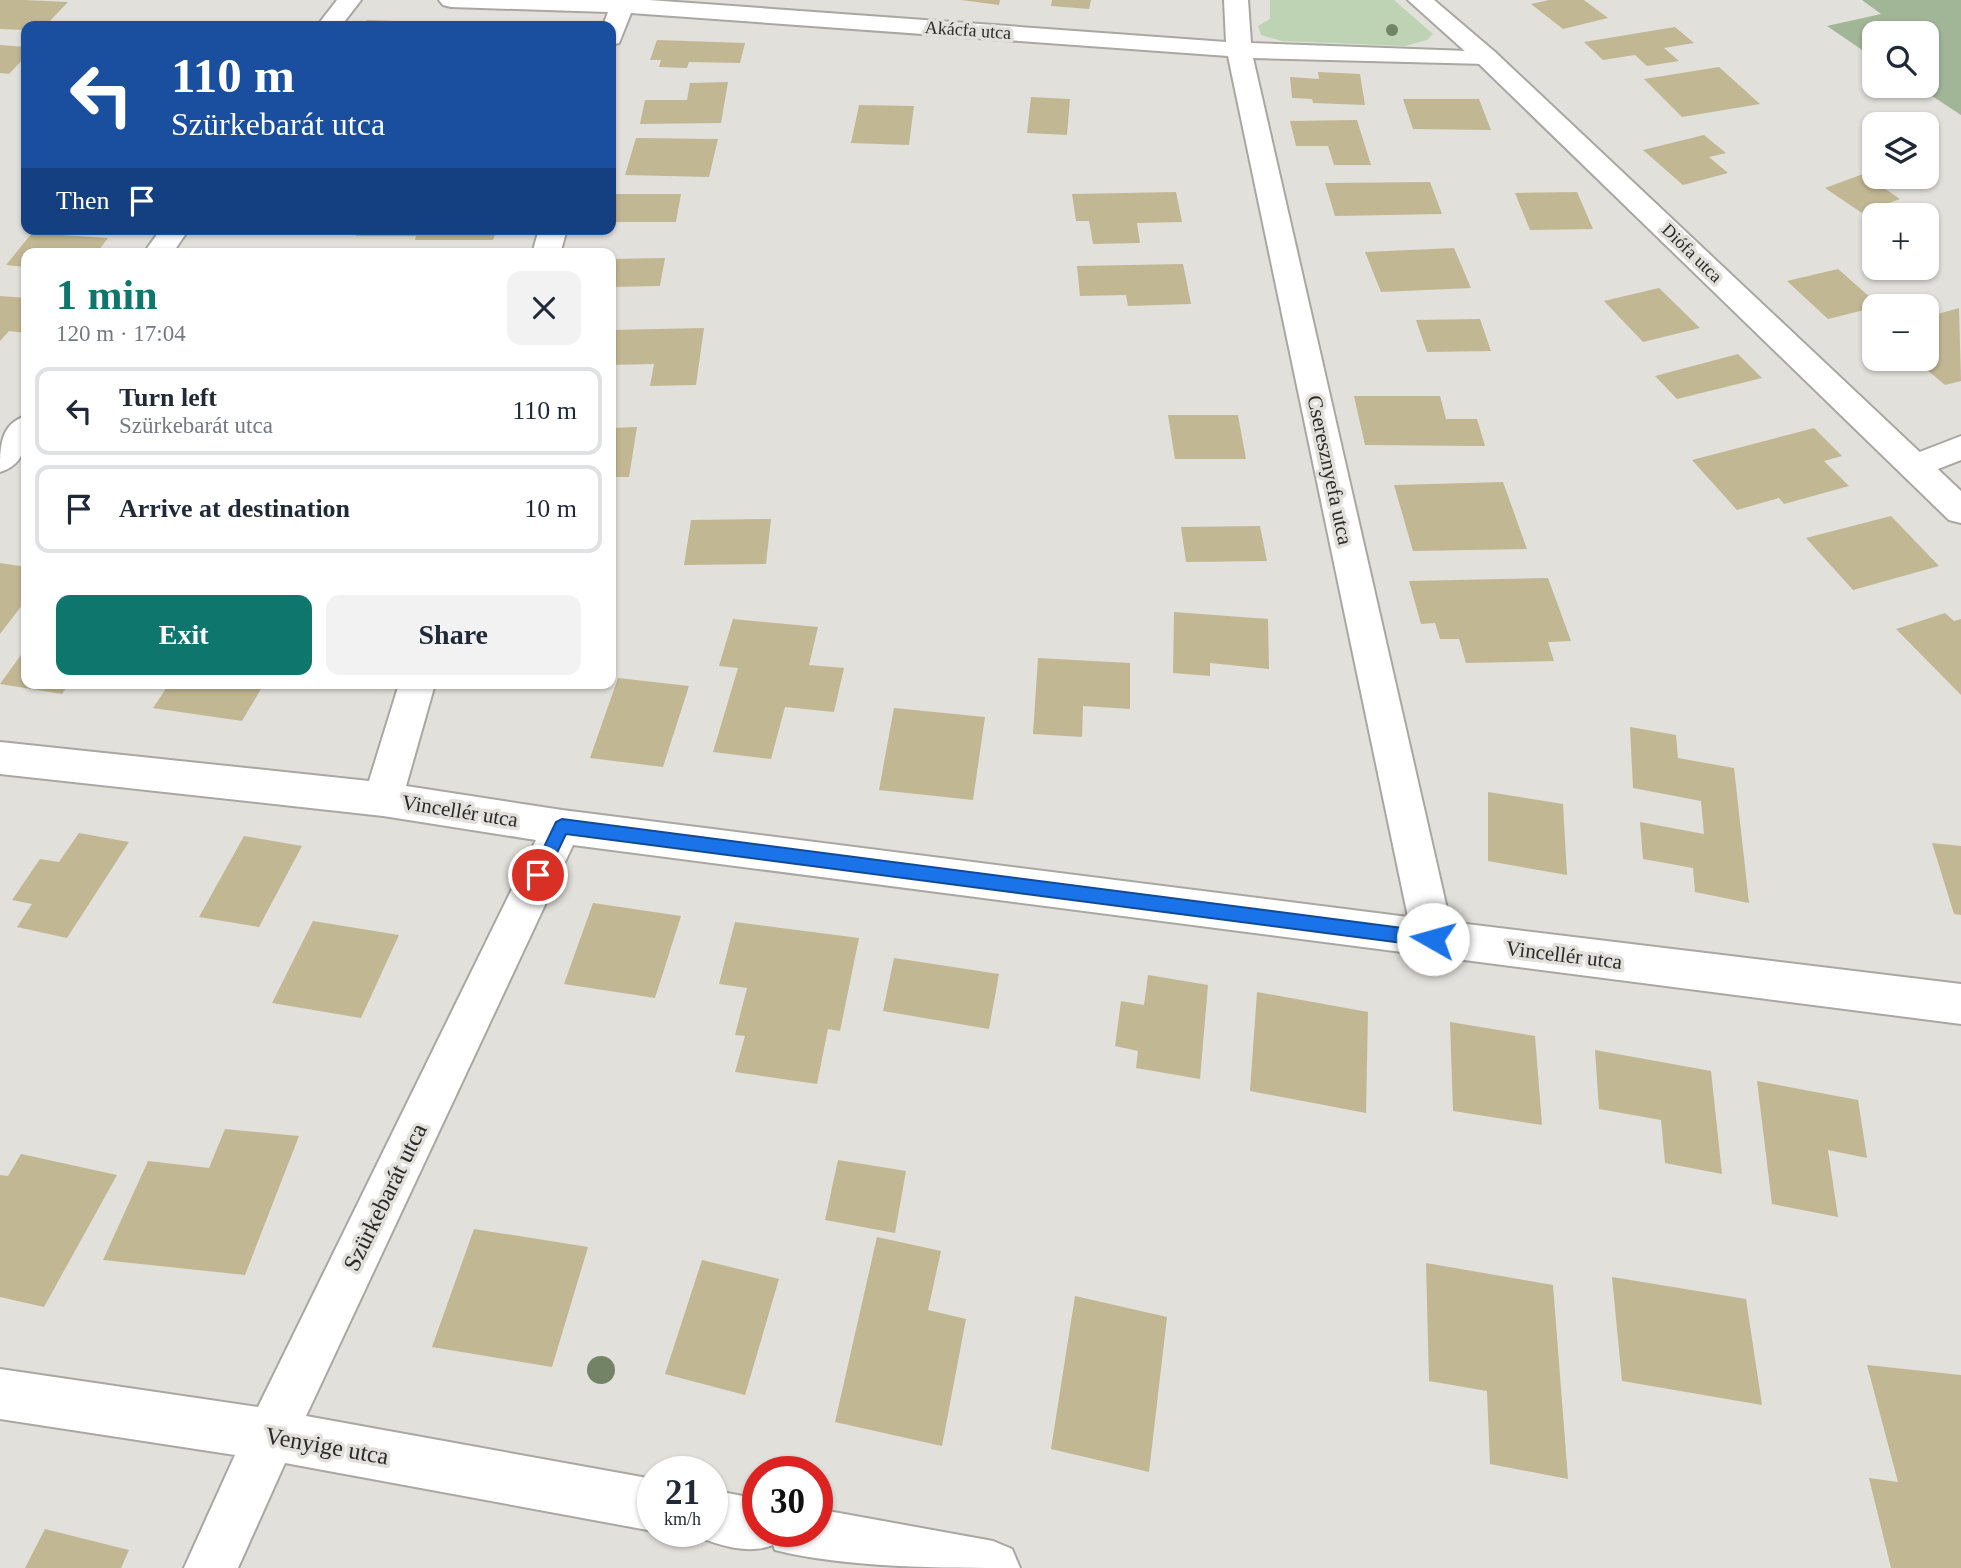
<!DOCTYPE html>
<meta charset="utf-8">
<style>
:root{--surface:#fff;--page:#f2f2f3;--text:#1f2937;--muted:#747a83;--line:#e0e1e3;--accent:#0f766e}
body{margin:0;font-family:Georgia,serif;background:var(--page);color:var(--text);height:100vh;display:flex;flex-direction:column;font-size:26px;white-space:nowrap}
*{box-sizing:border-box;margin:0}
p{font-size:23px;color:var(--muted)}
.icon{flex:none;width:38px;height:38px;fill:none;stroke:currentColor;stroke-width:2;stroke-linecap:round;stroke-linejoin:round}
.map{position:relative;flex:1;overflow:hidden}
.sheet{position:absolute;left:21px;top:248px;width:595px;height:441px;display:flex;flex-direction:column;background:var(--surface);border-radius:14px;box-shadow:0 2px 5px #0004}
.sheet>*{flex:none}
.hud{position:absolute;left:21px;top:21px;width:595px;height:214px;border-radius:14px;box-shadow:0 2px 5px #0004;background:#1a4fa0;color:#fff;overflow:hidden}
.fabs{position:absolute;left:1862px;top:21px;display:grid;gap:14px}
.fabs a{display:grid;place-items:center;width:77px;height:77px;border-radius:14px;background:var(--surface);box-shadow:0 2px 5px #0004;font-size:35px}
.speed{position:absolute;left:637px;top:1456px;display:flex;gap:14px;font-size:35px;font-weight:700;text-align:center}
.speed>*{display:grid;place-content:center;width:91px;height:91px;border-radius:50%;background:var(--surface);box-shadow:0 2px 5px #0004;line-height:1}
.speed small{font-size:18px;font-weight:400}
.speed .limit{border:10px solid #d22;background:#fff;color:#111}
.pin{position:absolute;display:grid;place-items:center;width:60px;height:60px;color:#fff;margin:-30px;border:4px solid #fff;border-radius:50%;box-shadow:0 2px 7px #0007}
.me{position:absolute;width:77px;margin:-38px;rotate:277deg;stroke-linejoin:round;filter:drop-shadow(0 0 5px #0008)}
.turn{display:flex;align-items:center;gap:24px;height:147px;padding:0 35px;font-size:32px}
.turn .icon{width:91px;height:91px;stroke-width:2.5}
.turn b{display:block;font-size:49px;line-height:60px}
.then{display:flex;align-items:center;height:66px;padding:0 35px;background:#0003;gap:14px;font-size:26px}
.round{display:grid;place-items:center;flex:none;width:74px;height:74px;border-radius:14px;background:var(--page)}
.headline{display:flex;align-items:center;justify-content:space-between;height:119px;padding:0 35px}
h1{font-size:42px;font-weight:600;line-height:52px;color:var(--accent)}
.button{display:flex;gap:14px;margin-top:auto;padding:14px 35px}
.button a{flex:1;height:80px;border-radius:14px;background:var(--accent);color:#fff;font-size:28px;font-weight:600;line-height:80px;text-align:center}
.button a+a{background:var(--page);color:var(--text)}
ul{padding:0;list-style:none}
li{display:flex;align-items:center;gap:21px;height:88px;margin:0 14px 10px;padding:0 21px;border:4px solid var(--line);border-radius:14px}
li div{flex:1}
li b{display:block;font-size:26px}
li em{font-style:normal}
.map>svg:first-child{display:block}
.green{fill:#bdd3b3}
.forest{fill:#a0b696}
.building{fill:#c2b793}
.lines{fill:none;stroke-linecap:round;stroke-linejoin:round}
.street-casing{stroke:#a8a7a2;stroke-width:4}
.secondary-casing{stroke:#a8a7a2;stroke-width:4}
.street{fill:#fff;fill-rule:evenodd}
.secondary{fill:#fff;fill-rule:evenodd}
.tree{fill:#738366}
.route{fill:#1a73e8;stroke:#114b97;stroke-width:2}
.labels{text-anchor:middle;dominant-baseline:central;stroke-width:7;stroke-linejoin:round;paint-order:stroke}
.far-street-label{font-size:18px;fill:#2a2928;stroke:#e1e0db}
.street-label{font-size:21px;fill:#2a2928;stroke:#e1e0db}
.near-street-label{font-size:24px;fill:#2a2928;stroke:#e1e0db}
</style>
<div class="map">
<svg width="1961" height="1568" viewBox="0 0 1961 1568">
<rect width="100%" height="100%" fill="#e1e0db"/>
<path class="green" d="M1270,0H1394L1433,34L1427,40L1405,46L1282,41L1261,35L1258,26L1270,19Z"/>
<path class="forest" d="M1862,0H1961V115L1917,86H1927V33H1874V58L1827,26L1881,14Z"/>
<path class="building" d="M0,0H24L68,2L45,26H26V30L0,29Z
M961,0H1000L999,5Z
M1052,0H1091L1089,9L1051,6Z
M1549,0H1584L1608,18L1563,29L1531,4Z
M367,20L424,22L421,26H363Z
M1675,27L1694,43L1664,48L1679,61L1647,66L1635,55L1603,60L1584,42Z
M657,40L745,43L740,63L689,62L687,68L659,67L661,60H650Z
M0,45L26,47V56L9,74L0,73Z
M1719,67L1760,104L1682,117L1644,79Z
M1318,72L1360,74L1365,105L1313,103L1312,99L1292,98L1290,77L1319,79Z
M728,82L721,123L640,124L645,100H687L690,83Z
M1031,97L1070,99L1067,135L1027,133Z
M1403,99H1479L1491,130L1413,129Z
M859,105L914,106L909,145L851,143Z
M1357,120L1371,165H1334L1328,146H1296L1290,121Z
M1704,135L1726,153L1709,157L1728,173L1683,185L1643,150Z
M636,138L718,139L709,177L625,175Z
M1863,174L1900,199L1862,213L1825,188Z
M1430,182L1442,214L1335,216L1325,183Z
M1176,192L1182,222L1137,223L1140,243L1093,244L1089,221H1076L1072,194Z
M1577,192L1593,229L1530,230L1515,193Z
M614,194H681L676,222H611Z
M359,229H497L493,240H415L416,236H356Z
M32,233L108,238L96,254H26V267L6,265Z
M1454,248L1471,288L1381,292L1365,252Z
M665,258L660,286L611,287V259Z
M1183,264L1191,304L1128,306L1126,295L1080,296L1077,266Z
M1838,269L1880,306L1828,319L1787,281Z
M1659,288L1700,328L1643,342L1604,301Z
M0,296L26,298V333L9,331L0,341Z
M1959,308L1961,381L1945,385L1914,359H1927V317Z
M1480,319L1491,351L1427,352L1416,320Z
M704,328L696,385L650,386L654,364L611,365V330Z
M1738,354L1762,378L1677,399L1655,376Z
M1354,396H1440L1446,419H1477L1485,446L1365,445Z
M1168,415H1238L1246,459H1175Z
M637,427L629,477H611V428Z
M1814,428L1842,456L1824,461L1849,486L1784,504L1779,498L1737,510L1692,460Z
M1503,482L1527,549L1413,551L1394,485Z
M1891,516L1939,566L1853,590L1806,538Z
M771,519L766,564L684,565L691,520Z
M1260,526L1267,561L1186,562L1181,527Z
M0,563L26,567V600L0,634Z
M1548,578L1571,641L1548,642L1554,661L1466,663L1459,639H1440L1435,623L1421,624L1409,581Z
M1174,612L1268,619L1269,669L1210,663V676L1173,673Z
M1945,613L1954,621L1961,619V695L1896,629Z
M733,619L818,627L809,665L844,668L834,712L785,707L771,759L713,752L738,668L719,666Z
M26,648V684H69L62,694L0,684Z
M1038,658L1130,663V709L1083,706L1082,737L1033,734Z
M618,678L689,686L663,767L590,758Z
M169,684H264L242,721L153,708Z
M894,708L985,717L973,800L879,790Z
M1630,727L1676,735L1678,758L1734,768L1749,903L1695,892L1693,868L1643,859L1640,822L1704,834L1701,801L1633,788Z
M1488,792L1563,804L1567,875L1488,861Z
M79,833L129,842L67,938L17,927L32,904L12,900L40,859L59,862Z
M244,836L302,846L259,927L199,917Z
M1932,843L1961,846V915L1954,914Z
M593,903L681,916L655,998L564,984Z
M313,921L399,935L361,1018L272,1003Z
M735,922L859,938L840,1031L828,1029L817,1084L735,1072L745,1036L735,1035L747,988L719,984Z
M894,958L999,974L989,1029L883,1011Z
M1148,975L1208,985L1200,1079L1136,1068L1138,1051L1115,1046L1121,1001L1144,1005Z
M1257,992L1368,1012L1366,1113L1250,1091Z
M1450,1022L1535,1036L1542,1125L1453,1111Z
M1595,1050L1711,1071L1722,1174L1665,1163L1661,1120L1599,1109Z
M1757,1081L1858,1100L1867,1158L1828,1150L1838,1217L1772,1204Z
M225,1129L299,1136L245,1275L103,1260L148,1161L209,1168Z
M21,1154L117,1175L44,1307L0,1297V1175L8,1176Z
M838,1160L906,1171L895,1233L825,1220Z
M474,1229L588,1247L552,1367L432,1347Z
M877,1237L941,1251L928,1310L966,1319L942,1446L835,1422Z
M702,1260L779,1279L745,1395L665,1374Z
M1426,1263L1553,1285L1568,1479L1490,1464L1487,1391L1429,1381Z
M1612,1277L1746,1299L1762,1405L1622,1381Z
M1075,1296L1167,1317L1149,1472L1051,1449Z
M1867,1365L1961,1375V1568H1891L1869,1478L1898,1482Z
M45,1529L129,1550L121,1568H25Z"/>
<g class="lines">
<g class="street-casing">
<path id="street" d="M337,0H361L341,26H317Z
M439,0H649L1226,42L1224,0H1248L1251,43L1495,52L1498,57L1495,62L1486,64L1253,58L1450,922L1961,984V1024L573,845L306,1416L653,1479V1531L285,1463L238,1568H184L235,1455L0,1419V1369L258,1407L536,840L383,816L0,774V742L369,781L399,684H435L406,786L562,810L1408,917L1228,56L631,13L619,43L611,45V26H603L608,12L451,7L443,5Z
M161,229H189L172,254H143Z
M539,229H567L560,254H532Z
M26,416C27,440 27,464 0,472C0,447 0,424 26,416Z
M1961,436V460L1915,478L1904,474L1899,466L1904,458Z
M712,1490L758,1499V1531H817V1509L993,1541L1012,1549L1020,1568C944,1568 846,1568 775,1550L773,1545C748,1555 718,1545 693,1535L692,1531H712Z"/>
</g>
<g class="secondary-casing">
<path id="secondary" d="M1408,0H1434L1495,52L1961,491V523L1949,520L1477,62Z"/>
</g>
<use href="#street" class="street"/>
<use href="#secondary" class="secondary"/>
</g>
<g class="tree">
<circle cx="1392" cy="30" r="6"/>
<circle cx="601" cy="1370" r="14"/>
</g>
<path class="route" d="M562,819L1433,932L1439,934L1441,939L1439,945L1433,947L566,834L544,880L538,883L533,880L530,875L533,870L556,822Z"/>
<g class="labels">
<g class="far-street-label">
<text transform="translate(968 30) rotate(4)">Akácfa utca</text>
<text transform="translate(1692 253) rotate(44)">Diófa utca</text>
</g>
<g class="street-label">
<text transform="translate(1330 470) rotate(78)">Cseresznyefa utca</text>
<text transform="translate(460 811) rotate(9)">Vincellér utca</text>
<text transform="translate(1564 955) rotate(7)">Vincellér utca</text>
</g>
<g class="near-street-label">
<text transform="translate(385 1197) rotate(-64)">Szürkebarát utca</text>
<text transform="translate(327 1446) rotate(10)">Venyige utca</text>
</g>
</g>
</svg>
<div class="fabs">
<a><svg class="icon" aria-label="search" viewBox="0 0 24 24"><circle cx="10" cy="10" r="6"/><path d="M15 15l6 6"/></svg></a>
<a><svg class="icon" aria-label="layers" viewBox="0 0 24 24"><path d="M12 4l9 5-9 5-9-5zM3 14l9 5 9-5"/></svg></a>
<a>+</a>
<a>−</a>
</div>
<div class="speed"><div>21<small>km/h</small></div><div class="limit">30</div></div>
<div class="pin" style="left:538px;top:875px;background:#d93025"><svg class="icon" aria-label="arrive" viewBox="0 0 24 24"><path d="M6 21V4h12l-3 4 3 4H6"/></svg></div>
<svg class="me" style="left:1433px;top:939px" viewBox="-20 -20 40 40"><circle r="19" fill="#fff"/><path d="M0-13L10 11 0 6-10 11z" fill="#1a73e8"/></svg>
<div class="hud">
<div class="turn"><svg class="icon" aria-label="left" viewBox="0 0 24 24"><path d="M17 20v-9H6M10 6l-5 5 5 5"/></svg><div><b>110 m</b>Szürkebarát utca</div></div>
<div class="then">Then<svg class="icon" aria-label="arrive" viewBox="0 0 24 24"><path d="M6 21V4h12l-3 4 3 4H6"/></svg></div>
</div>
<section class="sheet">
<div class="headline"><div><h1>1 min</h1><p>120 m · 17:04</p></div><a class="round"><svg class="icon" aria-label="close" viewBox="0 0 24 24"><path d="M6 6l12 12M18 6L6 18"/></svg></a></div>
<ul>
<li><svg class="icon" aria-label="left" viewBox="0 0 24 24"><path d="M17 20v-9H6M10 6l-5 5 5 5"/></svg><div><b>Turn left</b><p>Szürkebarát utca</p></div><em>110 m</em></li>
<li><svg class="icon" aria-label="arrive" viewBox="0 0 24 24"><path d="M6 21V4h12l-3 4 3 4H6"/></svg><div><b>Arrive at destination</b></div><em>10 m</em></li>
</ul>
<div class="button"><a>Exit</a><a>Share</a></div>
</section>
</div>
